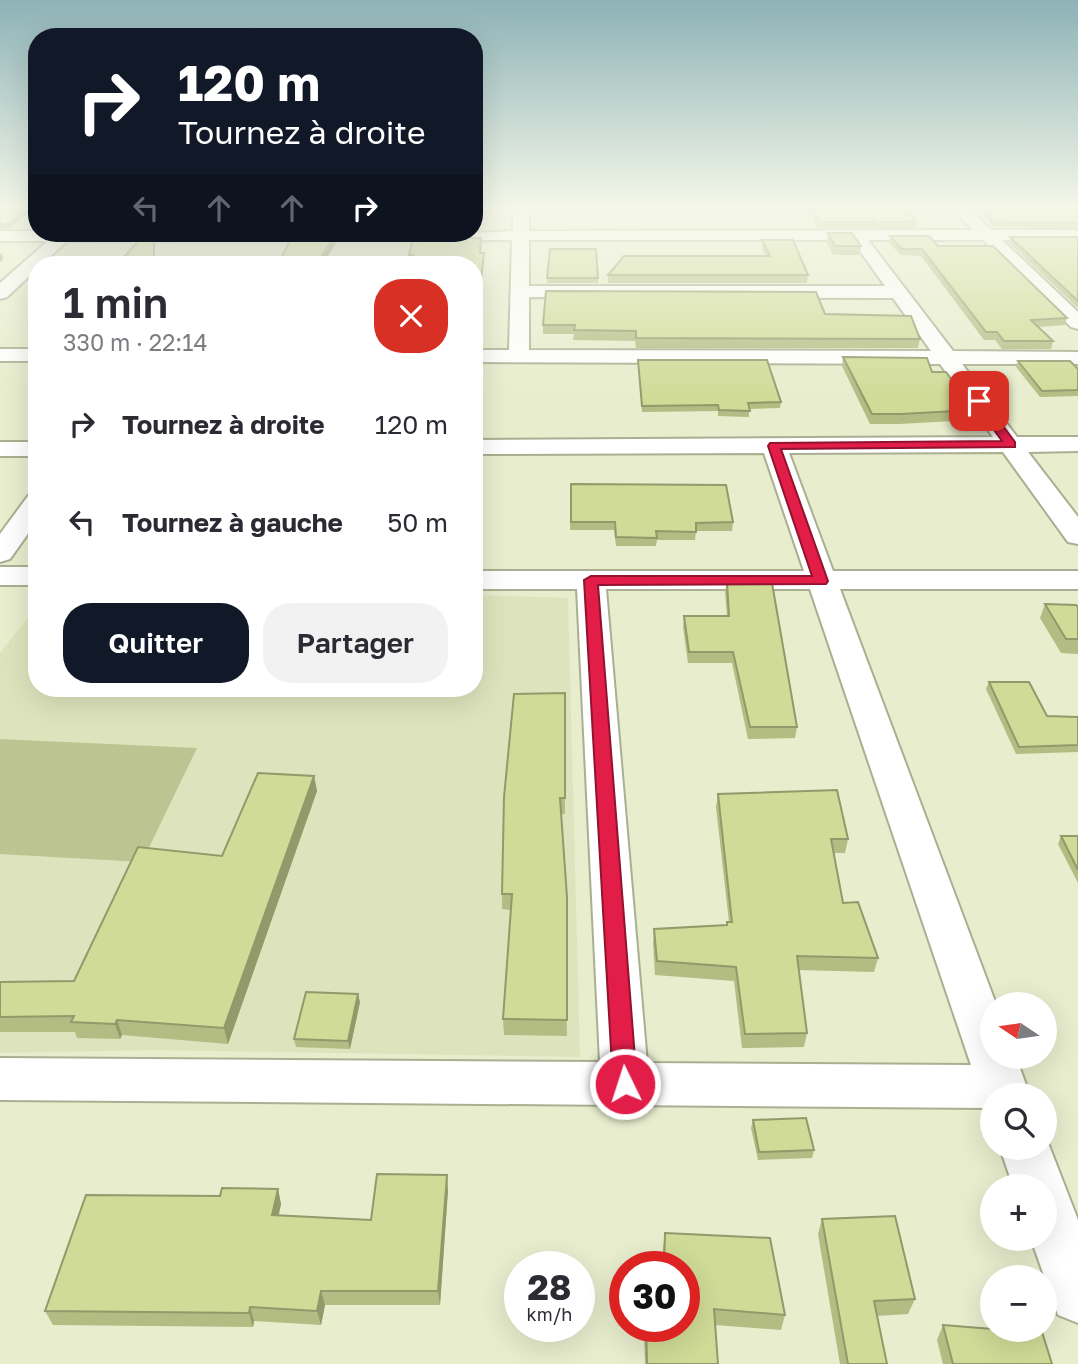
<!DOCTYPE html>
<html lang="fr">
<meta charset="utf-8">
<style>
:root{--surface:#fff;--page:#f2f2f3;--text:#2b2b33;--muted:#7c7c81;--accent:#111827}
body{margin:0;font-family:"Golos Text",sans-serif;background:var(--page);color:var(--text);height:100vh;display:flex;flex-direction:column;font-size:26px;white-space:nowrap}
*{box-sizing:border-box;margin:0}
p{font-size:23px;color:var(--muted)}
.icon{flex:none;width:38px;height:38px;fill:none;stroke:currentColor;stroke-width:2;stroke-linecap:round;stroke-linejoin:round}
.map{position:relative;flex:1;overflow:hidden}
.panel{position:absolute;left:28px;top:256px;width:455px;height:441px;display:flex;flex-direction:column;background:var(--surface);border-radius:28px;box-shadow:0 7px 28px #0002}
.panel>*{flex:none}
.guide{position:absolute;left:28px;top:28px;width:455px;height:214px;border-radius:28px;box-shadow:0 7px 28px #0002;background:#111827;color:#fff;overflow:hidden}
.needle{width:46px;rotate:283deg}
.fabs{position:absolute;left:980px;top:992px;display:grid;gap:14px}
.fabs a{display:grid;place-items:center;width:77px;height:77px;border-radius:50%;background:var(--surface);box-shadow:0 7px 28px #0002;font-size:35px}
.speed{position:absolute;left:504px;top:1251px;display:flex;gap:14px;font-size:35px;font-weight:700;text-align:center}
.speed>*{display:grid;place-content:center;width:91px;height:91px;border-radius:50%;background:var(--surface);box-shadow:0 7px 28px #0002;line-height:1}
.speed small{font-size:18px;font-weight:400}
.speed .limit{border:10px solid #d22;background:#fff;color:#111}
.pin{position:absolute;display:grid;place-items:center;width:60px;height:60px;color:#fff;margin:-30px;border-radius:14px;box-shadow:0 4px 10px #0006}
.me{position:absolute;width:77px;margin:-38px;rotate:356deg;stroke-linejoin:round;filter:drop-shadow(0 0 5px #0008)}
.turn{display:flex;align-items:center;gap:24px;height:147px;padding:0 35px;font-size:32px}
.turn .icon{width:91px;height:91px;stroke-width:2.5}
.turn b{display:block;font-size:49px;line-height:60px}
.lanes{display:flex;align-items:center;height:66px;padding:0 35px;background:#0003;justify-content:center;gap:35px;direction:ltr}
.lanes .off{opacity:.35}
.round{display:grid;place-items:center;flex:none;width:74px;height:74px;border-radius:28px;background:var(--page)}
.head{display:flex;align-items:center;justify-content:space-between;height:119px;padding:0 35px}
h1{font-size:42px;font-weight:600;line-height:52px}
.primary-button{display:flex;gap:14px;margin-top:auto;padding:14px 35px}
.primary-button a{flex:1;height:80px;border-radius:28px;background:var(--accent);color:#fff;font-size:28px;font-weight:600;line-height:80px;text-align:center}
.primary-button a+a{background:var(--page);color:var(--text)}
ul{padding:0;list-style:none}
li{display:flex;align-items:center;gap:21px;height:98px;padding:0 35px}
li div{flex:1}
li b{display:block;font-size:26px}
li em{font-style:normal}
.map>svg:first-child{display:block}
.built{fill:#dde4bd}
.green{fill:#bcc491}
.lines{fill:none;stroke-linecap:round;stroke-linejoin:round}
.minor-casing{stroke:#aaaf91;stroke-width:4}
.minor{fill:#fff;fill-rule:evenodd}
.wall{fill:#b3bc82}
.shaded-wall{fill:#92996a}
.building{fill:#d0db97;stroke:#92996a;stroke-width:2}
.route{fill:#e11d48;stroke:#92132f;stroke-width:2}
</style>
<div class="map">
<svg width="1078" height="1364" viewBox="0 0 1078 1364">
<rect width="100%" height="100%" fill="#e7edcd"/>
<path class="built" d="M474,595L568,598L580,1057L153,1050L0,1053V653L37,606V688H474Z"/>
<path class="green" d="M0,739L197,748L142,862L0,854Z"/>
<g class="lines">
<g class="minor-casing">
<path id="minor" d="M513,207H529V231L973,230L951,207H967L991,230H1078V240H1002L1078,312V329L1071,327L983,240H868L953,351L1078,352V364H962L1017,437H1078V451L1028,452L1078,517V544L1068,542L1003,452L789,453L833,571H1078V589H840L996,1004H992V1057H1016L1030,1096H992V1113L987,1108L0,1100V1058L600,1062L577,589H474V571H804L764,453L474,454V440L993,437L940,364L474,362V350H509L512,240L67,241L42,264H37V269L7,297L0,299V283L48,241H0V231L474,233L513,231ZM529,240H852L885,286H529ZM529,297L893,298L931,351L529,350ZM606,589H810L971,1065L647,1063Z
M0,349H37V361H0Z
M0,442H37V456H0Z
M37,494V521L10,559L0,562V534L28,496Z
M0,567H37V585H0Z
M1045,1135L1078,1220V1323L1058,1315L1031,1239H1045V1186H1013L1000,1148H1045Z"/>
</g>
<use href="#minor" class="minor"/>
</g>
<path class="wall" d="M807,207H904L916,222L915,228H875L873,225V228H818Z
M975,207H1078V228L994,227Z
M828,233L861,246L860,255H833L827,243Z
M890,236L938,246L1067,318L1065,325L1038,327L1053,341L1051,349H1002L995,340H984L921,256L901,255L889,243Z
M1010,237H1078V308L1009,243Z
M762,240L808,275L807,283H608V275L765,256L762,248Z
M550,249L598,278V283H547Z
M825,314L920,339L918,348H636L635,341L573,340L574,334H543V325Z
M843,357L932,372L974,410L972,420L899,424H870L842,366Z
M638,360L781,402L780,408L749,409V417L718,416V411L642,412Z
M1018,361L1078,369V396L1040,397L1016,367Z
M571,484L733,522L732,531H696L695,540H657L656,546H616L614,530H570Z
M727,582L797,727L795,738L748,739L732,663H688L683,627L684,616H727L725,592Z
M1045,604L1078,607V654L1061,653L1040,618Z
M989,682L1047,716L1078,717V752L1016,754L986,689Z
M314,776L317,791L228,1044L122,1035L120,1039L77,1038L75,1032H0V982L74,981L222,856Z
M718,794L848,839L845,853H834L843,903L878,958L874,972L799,970L807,1033L804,1047L742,1048L734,981L655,975L653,943L654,929L726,925L727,922H729L716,807Z
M504,797L565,798V814H561L567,1036L504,1035L503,1019L511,910L502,909Z
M1061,836H1078V883L1058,844Z
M360,1002L350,1049L296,1047L294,1039Z
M753,1120L814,1150L812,1158L758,1160L751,1128Z
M278,1189L281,1204L279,1215L371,1220L448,1190L440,1305H325L321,1325L254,1321L253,1327L53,1325L45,1311L220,1196Z
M822,1219L915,1299L908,1314L877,1316L887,1364H840L818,1234Z
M665,1233L785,1315L781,1330L715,1325L718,1364H645L644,1334L645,1326H684V1267H662L663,1248Z
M943,1325L1052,1364H943L937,1340Z"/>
<path class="shaded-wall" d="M29,207H37L10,228L0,229V224Z
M335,235L336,243L323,264H317Z
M2,253L3,259L0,262V255Z
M484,253V259L474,348V341Z
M314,776L317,791L228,1044L224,1028Z
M358,994L360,1002L350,1049L348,1041Z
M117,1020L122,1035L120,1039L115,1024Z
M447,1175L448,1190L440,1305L438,1291Z
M278,1189L281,1204L275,1229L272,1215Z
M321,1291L325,1305L321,1325L317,1311Z
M250,1307L254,1321L253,1327L249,1313Z"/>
<path class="building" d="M0,207H29L9,223L0,224Z
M811,207H904L916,222H876L872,218L874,222H819Z
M981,207H1078V223L995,222Z
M828,233H852L861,246H835Z
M292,235H335L317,264H279Z
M890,236H929L938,246H993L1067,318L1031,320L1053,341H1004L997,332H986L922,249H902Z
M413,237L481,238L480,253H484L474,341V264H410L413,255H409Z
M1010,237H1078V301Z
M141,238H154V264H118Z
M762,240H793L808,275H608L624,256H770Z
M550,249H596L598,278H547Z
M546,291L816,292L825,314L911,316L920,339L636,338V331L574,330L575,325H543Z
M843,357L927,358L932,372H946L974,410L901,414H872Z
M638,360H767L781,402L748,403L750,411L719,410L718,405L642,406Z
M1018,361H1070L1078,369V390L1042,391Z
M571,484L726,485L733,522L696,523V532L656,531L657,538L616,537L615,522H571Z
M727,582L772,583L797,727H750L733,652H689L684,616H729Z
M1045,604L1076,605L1078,607V639H1066Z
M989,682H1029L1047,716L1078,717V745L1019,747Z
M565,693V798H560L567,897V1020L503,1019L512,894H502L504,797L514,694Z
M258,773L314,776L224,1028L117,1020L115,1024L71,1022L74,1016L0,1017V982L74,981L138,847L222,856Z
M837,790L848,839H831L843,903L858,902L878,958L797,956L807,1033L745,1034L736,967L657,961L654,929L727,925V922H732L718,794Z
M1061,836H1078V870Z
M306,992L358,994L348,1041L294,1039Z
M806,1118L814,1150L759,1152L753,1120Z
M377,1174L447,1175L438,1291H321L317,1311L250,1307L249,1313L45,1311L86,1195L220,1196L222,1188L278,1189L272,1215L371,1220Z
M895,1216L915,1299L874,1301L887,1364H848L822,1219Z
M665,1233L770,1238L785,1315L714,1309L718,1364H647L646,1326H684V1267H664Z
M943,1325L992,1329V1330L1042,1332L1052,1364H953Z"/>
<linearGradient id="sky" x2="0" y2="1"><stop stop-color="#8db2b7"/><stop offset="0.52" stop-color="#f4f7e8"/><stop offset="1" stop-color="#f4f7e8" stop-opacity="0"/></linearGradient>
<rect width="1078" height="398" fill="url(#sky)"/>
<path class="route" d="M979,398L983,399L1015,442V447L781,449L828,581L826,584L598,585L637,1084L633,1091L625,1094L617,1091L613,1084L584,580L591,576H812L768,446L770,443L1002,441L973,401Z"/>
</svg>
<div class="fabs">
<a><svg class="needle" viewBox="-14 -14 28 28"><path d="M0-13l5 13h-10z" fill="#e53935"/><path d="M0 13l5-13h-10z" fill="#7c7c81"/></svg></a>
<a><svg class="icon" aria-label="search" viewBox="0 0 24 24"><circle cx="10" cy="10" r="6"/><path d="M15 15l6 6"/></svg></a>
<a>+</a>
<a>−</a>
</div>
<div class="speed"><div>28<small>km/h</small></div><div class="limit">30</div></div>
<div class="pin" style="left:979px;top:401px;background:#d93025"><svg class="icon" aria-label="arrive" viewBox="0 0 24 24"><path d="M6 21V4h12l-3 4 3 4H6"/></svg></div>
<svg class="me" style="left:625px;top:1084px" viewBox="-20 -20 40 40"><circle r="17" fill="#e11d48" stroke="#fff" stroke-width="3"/><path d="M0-11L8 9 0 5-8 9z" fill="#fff"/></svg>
<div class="guide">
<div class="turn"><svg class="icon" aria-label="right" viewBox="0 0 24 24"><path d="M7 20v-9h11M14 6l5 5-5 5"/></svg><div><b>120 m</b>Tournez à droite</div></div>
<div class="lanes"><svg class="icon off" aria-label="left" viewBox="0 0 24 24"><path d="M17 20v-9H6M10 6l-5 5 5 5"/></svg><svg class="icon off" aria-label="ahead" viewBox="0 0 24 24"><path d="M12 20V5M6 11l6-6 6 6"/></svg><svg class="icon off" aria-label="ahead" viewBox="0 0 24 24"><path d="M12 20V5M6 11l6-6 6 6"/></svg><svg class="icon" aria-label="right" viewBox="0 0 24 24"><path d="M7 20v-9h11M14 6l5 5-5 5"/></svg></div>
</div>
<section class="panel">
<div class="head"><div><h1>1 min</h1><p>330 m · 22:14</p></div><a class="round" style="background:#d93025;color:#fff"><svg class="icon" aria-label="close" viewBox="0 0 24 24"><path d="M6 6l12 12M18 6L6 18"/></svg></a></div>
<ul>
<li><svg class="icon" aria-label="right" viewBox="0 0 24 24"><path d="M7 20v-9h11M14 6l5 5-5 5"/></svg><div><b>Tournez à droite</b></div><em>120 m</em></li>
<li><svg class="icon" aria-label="left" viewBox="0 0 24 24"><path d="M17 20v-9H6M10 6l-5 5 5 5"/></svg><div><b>Tournez à gauche</b></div><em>50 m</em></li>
</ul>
<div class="primary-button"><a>Quitter</a><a>Partager</a></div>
</section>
</div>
